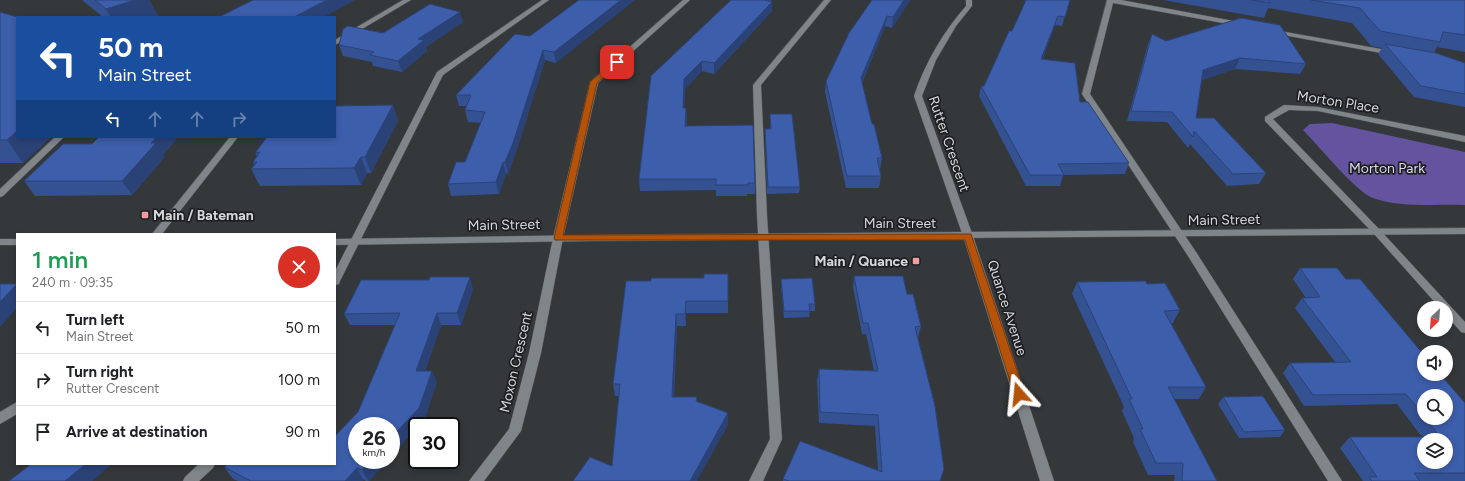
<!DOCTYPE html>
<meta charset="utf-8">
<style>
:root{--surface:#fff;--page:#f6f6f6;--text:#202124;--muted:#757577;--line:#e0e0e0}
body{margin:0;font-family:Figtree,sans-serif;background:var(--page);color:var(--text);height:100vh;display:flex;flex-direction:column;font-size:15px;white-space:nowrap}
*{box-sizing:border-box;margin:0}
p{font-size:13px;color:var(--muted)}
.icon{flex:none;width:22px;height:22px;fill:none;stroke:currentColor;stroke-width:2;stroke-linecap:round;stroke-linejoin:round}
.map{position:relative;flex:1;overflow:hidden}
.side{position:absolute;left:16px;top:233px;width:320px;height:232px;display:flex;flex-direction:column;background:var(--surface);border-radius:0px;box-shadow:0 2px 6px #0003}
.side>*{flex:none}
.banner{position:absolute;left:16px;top:16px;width:320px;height:122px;border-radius:0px;box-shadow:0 2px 6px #0003;background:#1a4fa0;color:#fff;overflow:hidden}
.needle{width:26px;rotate:205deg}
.fabs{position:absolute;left:1417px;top:301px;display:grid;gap:8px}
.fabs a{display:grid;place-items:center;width:36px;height:36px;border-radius:50%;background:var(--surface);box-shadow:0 2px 6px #0003;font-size:20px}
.speed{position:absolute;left:348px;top:417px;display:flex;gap:8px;font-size:20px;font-weight:700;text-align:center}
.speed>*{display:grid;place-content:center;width:52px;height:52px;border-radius:50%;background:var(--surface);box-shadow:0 2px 6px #0003;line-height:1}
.speed small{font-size:10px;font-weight:400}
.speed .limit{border:2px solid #111;border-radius:6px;background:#fff;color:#111}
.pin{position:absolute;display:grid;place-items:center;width:34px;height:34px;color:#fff;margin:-17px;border-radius:8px;box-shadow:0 2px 6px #0006}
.me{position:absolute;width:44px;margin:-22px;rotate:342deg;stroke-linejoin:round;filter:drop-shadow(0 0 3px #0008)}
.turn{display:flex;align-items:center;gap:14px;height:84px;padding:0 16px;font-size:18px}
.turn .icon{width:52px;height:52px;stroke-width:2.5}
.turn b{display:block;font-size:28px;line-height:34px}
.lanes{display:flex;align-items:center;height:38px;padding:0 16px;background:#0003;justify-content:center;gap:20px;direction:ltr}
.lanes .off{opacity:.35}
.round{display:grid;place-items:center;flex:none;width:42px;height:42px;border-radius:21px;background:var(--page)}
.head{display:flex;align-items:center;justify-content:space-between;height:68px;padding:0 16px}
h1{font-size:24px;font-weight:600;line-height:30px;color:#1e9e55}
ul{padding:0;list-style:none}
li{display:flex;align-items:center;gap:12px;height:52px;padding:0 16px;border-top:1px solid var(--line)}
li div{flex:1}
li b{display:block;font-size:15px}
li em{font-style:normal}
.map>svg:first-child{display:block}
.green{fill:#64539e}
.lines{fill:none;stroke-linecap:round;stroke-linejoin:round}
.service-casing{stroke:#4f5456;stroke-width:1}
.minor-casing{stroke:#4f5456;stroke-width:1}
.tertiary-casing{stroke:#4f5456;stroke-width:1}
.service{fill:#808589;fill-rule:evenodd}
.minor{fill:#808589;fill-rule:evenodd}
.tertiary{fill:#808589;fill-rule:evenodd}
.wall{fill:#345192;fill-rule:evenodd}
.shaded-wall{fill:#2b4277}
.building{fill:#3d5eaa;stroke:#2b4277;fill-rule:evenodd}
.route{fill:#b45309;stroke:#753606}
.poi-dot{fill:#f49aa1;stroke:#1d1f21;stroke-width:1.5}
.labels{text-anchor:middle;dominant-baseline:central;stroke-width:3.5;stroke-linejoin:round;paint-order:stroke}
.street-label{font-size:14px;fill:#d5d8da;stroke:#1d1f21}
.park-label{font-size:14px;fill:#dad7ee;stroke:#1d1f21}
.poi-label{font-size:14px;font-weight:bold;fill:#d5d8da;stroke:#1d1f21;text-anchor:start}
</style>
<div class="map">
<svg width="1465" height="481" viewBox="0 0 1465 481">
<rect width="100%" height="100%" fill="#34383b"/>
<path class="green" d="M1332,123L1465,152V205C1436,204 1401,208 1373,198C1357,193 1317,144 1303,130L1310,124Z"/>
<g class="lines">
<g class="service-casing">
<path id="service" d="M542,0H549L443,75L340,281L339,284L335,285V271L437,72Z
M824,0H831L761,85L767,216L782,439L763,481H749L770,439L757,216L753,85Z
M1107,0H1121L1239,22L1242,24L1239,26L1113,3L1090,94L1196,252L1342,481H1328L1188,256L1082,94Z
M1269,29L1392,51L1396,53L1392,55L1272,33L1268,31Z
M55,137H64L3,196L0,197V189Z
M199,464H215L213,468L199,481H183L185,477Z"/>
</g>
<g class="minor-casing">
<path id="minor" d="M403,0H411L335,45V40Z
M683,0H690L598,83L563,238L541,353L521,431L484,481H469L509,429L529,353L553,238L590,82Z
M966,0H972V6L956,26L936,60L922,96L973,236L1054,481H1040L963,236L914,96C925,63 943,32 966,6Z
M1284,105L1318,107L1465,136V142L1318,111L1289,110L1273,119L1380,230L1465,322V333L1461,332L1446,315V308H1440L1374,234L1265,121V117Z
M230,137H238L162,234H152Z
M17,402V414L0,424V412Z"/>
</g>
<g class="tertiary-casing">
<path id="tertiary" d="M1465,228V234L594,241L335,245V239L594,235Z
M0,239H17V245H0Z"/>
</g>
<use href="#service" class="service"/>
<use href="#minor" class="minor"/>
<use href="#tertiary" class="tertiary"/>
</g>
<path class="wall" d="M82,0H149L158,16L154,17H103Z
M579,0L556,63L545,60L515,155L508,174L506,173L499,194L451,196L448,184L465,162L481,123L468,122L465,110L467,106H459L456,95L530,36Z
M731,0H771L770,1L772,2V11L714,74L702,71L685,89L684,108H686L687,126L755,183V194H747V196H716V190L640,191L639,179L651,76Z
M872,0H910L892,28L885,26L862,83L872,124L882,158L880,170L881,176L879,188H846L825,92L826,81Z
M1070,0L1062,26L1055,25L1042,60L1080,102L1129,163L1125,174L1063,175L1060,186H1026L979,96L981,86H984L1012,31Z
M1163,0H1465V52L1437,47L1434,53L1465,63V107L1414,97L1378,54L1382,48L1371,46L1352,23L1268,8L1264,18Z
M0,12L17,137H51L23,163H0Z
M463,22L426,47L427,51L402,72L373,66L372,62L343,56L339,45L383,33Z
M1152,34L1166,41L1306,64L1300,74L1235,69L1202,80L1196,118L1266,173L1259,184L1227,186L1190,144L1188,148L1167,122L1127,121L1148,44Z
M393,105L398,121L371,173H367L361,185L260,186L251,169L254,165L253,162L257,156L255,153Z
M770,114L800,187L799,193L767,194L765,136V129H770Z
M99,137H178L163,155L164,158L132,195L35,196L24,181L92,144Z
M1300,268L1346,279L1465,403V481H1363L1340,448L1350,437H1422L1397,404L1304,406L1283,373L1290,363L1335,362L1295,308L1302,298H1306L1293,279ZM1424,396L1446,418H1424Z
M728,274V313H686V326H677L674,397H697V402L728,425L612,466L619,396H615L613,384L651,281L704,278Z
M854,276L907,294L921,326L918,338L940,481H783V479L878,471L875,426L819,423L817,380L819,369L874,371L866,334H862L853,287Z
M781,279L815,304V311H810L809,317L784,318L781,286Z
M1077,282L1147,284L1180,310L1173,323H1171L1206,387L1199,399H1174L1217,481H1174L1175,475H1148L1133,442L1134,438L1122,411L1124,407L1072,294Z
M473,289L461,325H441L425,371L437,382L424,420L417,426V427L391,456V426L388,460L369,481H366L363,479L362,481H238L233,479L224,467L335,464L358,412L395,325H350L344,314Z
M1223,397L1285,430L1280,437L1239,438L1218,404Z"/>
<path class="shaded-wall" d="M135,0H149L158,16L154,17H111L106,9Z
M327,0H355L324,17H294Z
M621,0H635L556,63L554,52Z
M904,0H910L892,28L893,17Z
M772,2V11L714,74V63Z
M460,12L463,22L426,47L427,51L402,72L398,61L418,39Z
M887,16L885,26L859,89L861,78Z
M1058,16L1055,25L1038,69L1041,59Z
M543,50L545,60L515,155L508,174L505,162Z
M1240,58L1235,69L1199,81L1203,70Z
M702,61V71L685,89L683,119V108L684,79Z
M393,105L398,121L371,173L365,157Z
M686,108L687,119L686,137L685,126Z
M17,131V137H51L23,163L7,140Z
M157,137H178L163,155L164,158L132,195L122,181L151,143Z
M361,157L367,173L361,185L354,168Z
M503,162L506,173L499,194L496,182Z
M470,277L473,289L461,325L457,313Z
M17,284V308L0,327V302Z
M686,301V326L685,314Z
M437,313L441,325L421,382L416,371Z
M676,314L677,326L673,409L672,397Z
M432,371L437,382L424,420L418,426H417V427L391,456V438Z
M728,413V425L697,481H690Z
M371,460H388L369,481H368L362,470Z
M86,464H112L92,481H65Z
M357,468L363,479L362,481H345Z"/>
<path class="building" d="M95,0H135L106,9Z
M253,0H327L294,17H219Z
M579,0H621L554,52L543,50L513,143L505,162H503L496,182L448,184L456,162H465L485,112L465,110L471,95H456L515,34L530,36Z
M731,0H764L772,2L714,63L702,61L684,79L683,108H686L685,126L753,125L755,183H748V185H716V179H639L651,76Z
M872,0H904L893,17L887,16L861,78L872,124H874L882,158H877L881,176H847L826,81L849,33Z
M1026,0H1070L1065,17L1058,16L1041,59L1075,63L1080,102H1088L1129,163L1058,164L1064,175H1030L981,86H984L1009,31H1012Z
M1251,0H1268L1271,3Z
M1311,0H1465V35L1443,32L1440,42L1380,31L1360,8Z
M430,4L460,12L418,39L424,40L398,61L370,55L374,52L339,45L343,29L348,26L383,33Z
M0,12L17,17V131L7,140H0Z
M1241,18L1280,25L1306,64L1240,58L1203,70L1196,118H1214L1266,173L1233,174L1194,131L1193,137L1172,112L1131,111L1152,34L1166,41Z
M1385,44L1436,53L1465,63V94L1421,86Z
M393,105L365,157H361L354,168L251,169L257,162H253L260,152L255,153L267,137H335V106Z
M770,114H792L800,187H768L765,129H771Z
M99,137H157L151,143H156L122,181H24L63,144H92Z
M1300,268H1337L1346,279H1360L1424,355V374H1440L1465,403V473H1414L1420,481H1372L1369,477H1377L1350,437H1440L1425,418H1446V396H1424V416L1406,394L1313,395L1290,363L1351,362L1302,298L1320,297ZM1424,440H1446V462H1424Z
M704,274H728V301H686L685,314H676L672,397H697L696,401L728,413L690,481H573L590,457L612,466L620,384H613L626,281H651V278H704Z
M854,276H903L907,294H913L921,326L915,327L935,406L944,469L940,481H789L783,479L800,441L882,472L878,415L820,412L819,369L878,371L868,323H863Z
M430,277H470L457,313H437L416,371H432L419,408L391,438V426H357V460H371L362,470L357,468L345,481H251L224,467L228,464H335V436L358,412L400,313L344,314L361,280H429Z
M812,278L815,304H809L810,311H784L781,279Z
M1146,281L1147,284L1165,283L1180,310L1164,311L1206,387H1168L1217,481H1182L1183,463H1156L1140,429H1143L1129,399H1132L1077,282Z
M0,284H17L0,302Z
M1263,396L1285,430L1244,432L1223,397Z
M31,464H86L65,481H9Z"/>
<path class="route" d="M615,60L621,62L597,83L563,235L971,234L1025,394L1023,397H1015L1014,394L965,240H555L554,238L590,82Z"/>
<g class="poi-dot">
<rect x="141" y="211" width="8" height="8" rx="2"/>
<rect x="912" y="257" width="8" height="8" rx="2"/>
</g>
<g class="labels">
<g class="street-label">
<text transform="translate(1338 102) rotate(9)">Morton Place</text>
<text transform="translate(949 144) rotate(71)">Rutter Crescent</text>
<text transform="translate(1224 220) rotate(-1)">Main Street</text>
<text x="900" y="223">Main Street</text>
<text transform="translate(504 225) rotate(-1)">Main Street</text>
<text transform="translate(1007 308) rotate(72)">Quance Avenue</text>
<text transform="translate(516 362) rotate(-77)">Moxon Crescent</text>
</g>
<g class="park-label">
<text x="1387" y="168">Morton Park</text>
</g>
<g class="poi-label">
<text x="153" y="215">Main / Bateman</text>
<text x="908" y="261" text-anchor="end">Main / Quance</text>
</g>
</g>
</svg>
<div class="fabs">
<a><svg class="needle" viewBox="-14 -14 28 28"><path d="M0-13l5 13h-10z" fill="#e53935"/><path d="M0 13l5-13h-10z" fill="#757577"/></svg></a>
<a><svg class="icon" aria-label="sound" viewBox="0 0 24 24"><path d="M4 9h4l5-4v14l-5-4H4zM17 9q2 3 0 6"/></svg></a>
<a><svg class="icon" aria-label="search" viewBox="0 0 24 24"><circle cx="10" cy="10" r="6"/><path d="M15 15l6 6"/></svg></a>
<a><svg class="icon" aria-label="layers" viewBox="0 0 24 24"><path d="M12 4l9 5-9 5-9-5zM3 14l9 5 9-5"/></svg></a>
</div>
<div class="speed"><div>26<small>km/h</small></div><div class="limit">30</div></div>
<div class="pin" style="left:617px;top:62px;background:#d93025"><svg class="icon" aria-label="arrive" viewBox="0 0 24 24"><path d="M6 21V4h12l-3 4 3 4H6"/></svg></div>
<svg class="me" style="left:1019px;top:394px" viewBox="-20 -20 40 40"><path d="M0-17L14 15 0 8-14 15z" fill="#b45309" stroke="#fff" stroke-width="4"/></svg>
<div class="banner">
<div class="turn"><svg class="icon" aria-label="left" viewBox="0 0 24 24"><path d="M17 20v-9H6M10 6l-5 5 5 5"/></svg><div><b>50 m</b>Main Street</div></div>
<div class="lanes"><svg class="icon" aria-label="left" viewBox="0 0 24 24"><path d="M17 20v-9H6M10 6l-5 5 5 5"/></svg><svg class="icon off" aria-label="ahead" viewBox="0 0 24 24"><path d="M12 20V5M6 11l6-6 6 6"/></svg><svg class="icon off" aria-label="ahead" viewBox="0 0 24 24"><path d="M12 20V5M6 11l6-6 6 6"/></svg><svg class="icon off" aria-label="right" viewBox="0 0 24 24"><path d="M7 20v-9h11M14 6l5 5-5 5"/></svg></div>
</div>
<section class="side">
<div class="head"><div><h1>1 min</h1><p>240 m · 09:35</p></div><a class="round" style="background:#d93025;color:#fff"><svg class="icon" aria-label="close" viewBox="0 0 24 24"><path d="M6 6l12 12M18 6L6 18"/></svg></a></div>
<ul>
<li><svg class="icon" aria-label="left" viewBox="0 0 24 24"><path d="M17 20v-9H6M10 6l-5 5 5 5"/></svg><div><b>Turn left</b><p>Main Street</p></div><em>50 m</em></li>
<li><svg class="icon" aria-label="right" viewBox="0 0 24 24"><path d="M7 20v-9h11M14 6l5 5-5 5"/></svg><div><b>Turn right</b><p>Rutter Crescent</p></div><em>100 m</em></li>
<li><svg class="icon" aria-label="arrive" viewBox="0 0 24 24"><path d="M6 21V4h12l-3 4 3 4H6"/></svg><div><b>Arrive at destination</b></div><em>90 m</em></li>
</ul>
</section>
</div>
